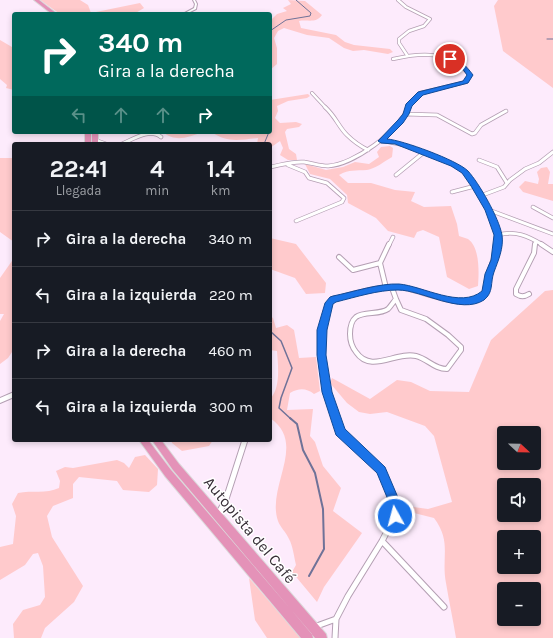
<!DOCTYPE html>
<html lang="es">
<meta charset="utf-8">
<style>
:root{--surface:#171b24;--page:#242831;--text:#f1f3f6;--muted:#9ea1a6;--line:#363941}
body{margin:0;font-family:Karla,sans-serif;background:var(--page);color:var(--text);height:100vh;display:flex;flex-direction:column;font-size:15px;white-space:nowrap}
*{box-sizing:border-box;margin:0}
p{font-size:13px;color:var(--muted)}
.icon{flex:none;width:22px;height:22px;fill:none;stroke:currentColor;stroke-width:2;stroke-linecap:round;stroke-linejoin:round}
.map{position:relative;flex:1;overflow:hidden}
.side{position:absolute;left:12px;top:142px;width:260px;height:300px;display:flex;flex-direction:column;background:var(--surface);border-radius:4px;box-shadow:0 2px 6px #0003}
.side>*{flex:none}
.guide{position:absolute;left:12px;top:12px;width:260px;height:122px;border-radius:4px;box-shadow:0 2px 6px #0003;background:#00695c;color:#fff;overflow:hidden}
.needle{width:26px;rotate:112deg}
.controls{position:absolute;left:497px;top:426px;display:grid;gap:8px}
.controls a{display:grid;place-items:center;width:44px;height:44px;border-radius:4px;background:var(--surface);box-shadow:0 2px 6px #0003;font-size:20px}
.pin{position:absolute;display:grid;place-items:center;width:34px;height:34px;color:#fff;margin:-17px;border:2px solid #fff;border-radius:50%;box-shadow:0 1px 4px #0007}
.me{position:absolute;width:44px;margin:-22px;rotate:353deg;stroke-linejoin:round;filter:drop-shadow(0 0 3px #0008)}
.turn{display:flex;align-items:center;gap:14px;height:84px;padding:0 20px;font-size:18px}
.turn .icon{width:52px;height:52px;stroke-width:2.5}
.turn b{display:block;font-size:28px;line-height:34px}
.lanes{display:flex;align-items:center;height:38px;padding:0 20px;background:#0003;justify-content:center;gap:20px;direction:ltr}
.lanes .off{opacity:.35}
.eta{display:flex;justify-content:space-evenly;align-items:center;height:68px;text-align:center}
.eta b{font-size:24px;font-weight:700;line-height:28px}
ul{padding:0;list-style:none}
li{display:flex;align-items:center;gap:12px;height:56px;padding:0 20px;border-top:1px solid var(--line)}
li div{flex:1}
li b{display:block;font-size:15px}
li em{font-style:normal}
.map>svg:first-child{display:block}
.green{fill:#ffcacc;fill-rule:evenodd}
.lines{fill:none;stroke-linecap:round;stroke-linejoin:round}
.stream-far2{stroke:#6f7298;stroke-width:1}
.stream-far1{stroke:#6f7298;stroke-width:1.5}
.stream{stroke:#6f7298;stroke-width:2}
.minor-far3-casing{stroke:#b49fb3;stroke-width:4}
.minor-far2-casing{stroke:#b49fb3;stroke-width:4.5}
.minor-far1-casing{stroke:#b49fb3;stroke-width:6}
.minor-casing{stroke:#b49fb3;stroke-width:7}
.tertiary-casing{stroke:#b49fb3;stroke-width:2}
.trunk-casing{stroke:#dbdadb;stroke-width:2}
.minor-far3{stroke:#fff;stroke-width:2.5}
.minor-far2{stroke:#fff;stroke-width:3}
.minor-far1{stroke:#fff;stroke-width:4}
.minor{stroke:#fff;stroke-width:5}
.tertiary{fill:#fff;fill-rule:evenodd}
.trunk{fill:#e492b8;fill-rule:evenodd}
.route{fill:#1a73e8;stroke:#114b97}
.labels{text-anchor:middle;dominant-baseline:central;stroke-width:3;stroke-linejoin:round;paint-order:stroke}
.near-street-label{font-size:16px;fill:#382f38;stroke:#fff}
</style>
<div class="map">
<svg width="553" height="638" viewBox="0 0 553 638">
<rect width="100%" height="100%" fill="#fdebfc"/>
<path class="green" d="M40,0H80L88,5L91,13L140,3L144,8L134,14H60Z
M288,0L305,1L322,15C315,24 308,19 299,21L301,28L336,35L345,42L354,45L390,49L393,52L388,54L364,50L353,51L344,48L329,38L307,35L284,28L278,31L274,38L277,48V64L270,70V21L277,14L287,11L283,8L291,4Z
M498,0H553V88L503,51L494,6Z
M0,40L12,47L14,55V90L6,88L7,85L0,79Z
M308,94L310,96L307,98L288,101L277,106L278,111L275,118L280,123L296,122L302,124L299,127L287,129L285,132L289,149L296,154L297,160H288L280,155L283,148L280,141L270,148V144H257L258,138C238,140 228,143 211,132H270V100Z
M163,132H203C188,137 176,143 163,132Z
M390,146L393,148L392,157C385,161 375,169 367,170C355,171 350,169 339,175L348,183H371L395,190L415,192L411,201L424,207L451,206L457,224L459,236C462,237 465,238 468,239C480,247 479,273 478,286L469,289L447,277L439,237L423,230L417,232L414,238L388,231L376,218L348,203L347,195L330,179L310,174L305,164L326,170L343,167L355,162L369,164L379,157L377,152L381,147Z
M0,158H14V242L0,232Z
M547,167L550,172L548,184H553V201L523,192L519,187L525,181L538,184L539,179L537,172L541,168Z
M270,238L296,244L326,283L325,293L306,294L295,278L270,269Z
M14,258V349L8,358L0,364V321L4,314H0V278Z
M553,290V638H456C453,620 449,601 446,583C441,557 452,542 434,518L406,511V506L428,509L452,502L434,436L425,426L387,412L370,414L359,412L347,403L330,383L332,378L370,399L397,380L411,382L430,391L469,392L491,340L545,291ZM504,433H534V463H504ZM504,485H534V515H504ZM504,537H534V567H504ZM504,589H534V619H504Z
M270,316L273,318L276,328L287,325L294,330L299,358L316,357L320,391L314,394C306,388 299,388 290,393L287,410L313,409L310,436L315,442L323,466L341,488L333,511L362,533L324,587L317,602L292,572L296,565C294,557 293,546 289,539C286,532 280,527 278,521C266,486 308,444 270,418V399C281,388 278,365 277,351L270,350Z
M171,440H213L209,446L182,451L172,443Z
M145,455L158,469L157,485L149,492L123,490L117,481L79,477L73,484V498L53,506L47,516L52,537L83,586L74,602L45,628L41,638H14L13,624L23,610L40,605L45,597L43,566L38,553L33,554L25,565L0,580V547L13,544L16,516L12,504L18,493C32,490 46,494 59,488L60,481L56,471L65,467L73,468L117,460L124,463L129,468L135,457Z
M249,578L301,638H267L255,620Z"/>
<g class="lines">
<path class="stream-far2" d="M270,31L286,20L310,16L311,13L296,0
M547,39H553
M264,144L269,132
M270,159V172"/>
<path class="stream-far1" d="M270,331L281,341L292,368L281,398L279,408L291,419"/>
<path class="stream" d="M290,418L297,424L303,450L315,473L323,509L324,549L309,576"/>
<g class="minor-far3-casing">
<path id="minor-far3" d="M398,0L406,7L430,19L424,26L409,31L399,39V43L407,55
M393,59C423,52 448,51 470,75L466,82L420,93L409,105L408,108
M312,93L326,108"/>
</g>
<g class="minor-far2-casing">
<path id="minor-far2" d="M325,107C336,117 338,126 347,135C353,141 360,146 368,150
M406,114L437,115L472,134L475,133L481,125L506,111
M95,140L106,144
M381,141C401,142 449,159 464,172C479,185 500,225 498,245
M122,144C133,139 150,128 161,137
M479,160L497,167L507,183
M288,165L305,172L309,178L327,183L344,198L342,202L296,221
M270,167C281,165 293,161 304,162C312,163 320,166 328,166C353,165 400,131 408,107
M396,175L423,153
M452,192L475,186
M480,196L504,187L510,180L525,169L539,163L553,152
M533,207L553,218
M489,210L553,234
M498,235C515,230 528,236 543,245
M389,245L393,237
M535,245L536,241"/>
</g>
<g class="minor-far1-casing">
<path id="minor-far1" d="M541,244L553,252
M339,257L353,270L380,263
M386,288L380,263L389,244
M392,288L396,299
M529,294C524,297 521,297 516,294V289L534,253L535,244
M396,299L401,310L426,319L448,335L461,347V350L447,369C434,369 428,359 416,356C396,351 371,374 356,352C352,347 350,341 350,334C350,329 351,321 356,317C364,311 380,315 388,309C391,306 394,301 396,299Z
M336,419C325,386 316,352 325,319C327,311 328,304 333,299C354,294 377,286 399,287C418,288 471,315 484,294C488,288 486,280 489,273C492,263 496,255 498,244"/>
</g>
<g class="minor-casing">
<path id="minor" d="M218,515L226,499L245,440
M382,541L444,607
M314,627L336,619
M335,638L336,619L348,596L382,541L395,516L396,507L382,470L340,432L335,418"/>
</g>
<g class="tertiary-casing">
<path id="tertiary" d="M193,0H195L197,4L196,9L186,14H183L194,8L195,4Z
M14,392V397L0,403V398Z"/>
</g>
<g class="trunk-casing">
<path id="trunk" d="M34,0H39L57,14H52Z
M85,132H91V144H85Z
M92,132H98V144H92Z
M139,440H148L171,470L312,634L313,638H301L165,476Z
M152,440H161L179,464L326,634L327,638H315L173,470Z"/>
</g>
<use href="#minor-far3" class="minor-far3"/>
<use href="#minor-far2" class="minor-far2"/>
<use href="#minor-far1" class="minor-far1"/>
<use href="#minor" class="minor"/>
<use href="#tertiary" class="tertiary"/>
<use href="#trunk" class="trunk"/>
</g>
<path class="route" d="M448,58C459,57 467,67 473,75L468,83L423,95L412,106L409,114L403,123L387,139C402,140 457,160 468,171C479,183 499,218 502,235C504,248 498,261 494,272C490,283 494,292 484,300C461,315 422,290 398,290C378,290 356,297 336,302L333,304L327,330L326,355L332,392L345,429L385,467L402,507L399,520L395,522L391,520L389,516L391,507L377,473L336,435L322,392L317,355V330L325,303L330,297L333,296C353,292 380,283 399,284C423,286 461,309 482,291L485,274L491,260L494,235L485,210L471,186L462,173L451,166L395,144L381,143L378,141L398,120L403,114L406,104L418,92L463,81L467,75L462,68L448,61Z"/>
<g class="labels">
<g class="near-street-label">
<text transform="translate(250 530) rotate(50)">Autopista del Café</text>
</g>
</g>
</svg>
<div class="controls">
<a><svg class="needle" viewBox="-14 -14 28 28"><path d="M0-13l5 13h-10z" fill="#e53935"/><path d="M0 13l5-13h-10z" fill="#9ea1a6"/></svg></a>
<a><svg class="icon" aria-label="sound" viewBox="0 0 24 24"><path d="M4 9h4l5-4v14l-5-4H4zM17 9q2 3 0 6"/></svg></a>
<a>+</a>
<a>−</a>
</div>
<div class="pin" style="left:450px;top:59px;background:#d93025"><svg class="icon" aria-label="arrive" viewBox="0 0 24 24"><path d="M6 21V4h12l-3 4 3 4H6"/></svg></div>
<svg class="me" style="left:395px;top:516px" viewBox="-20 -20 40 40"><circle r="17" fill="#1a73e8" stroke="#fff" stroke-width="3"/><path d="M0-11L8 9 0 5-8 9z" fill="#fff"/></svg>
<div class="guide">
<div class="turn"><svg class="icon" aria-label="right" viewBox="0 0 24 24"><path d="M7 20v-9h11M14 6l5 5-5 5"/></svg><div><b>340 m</b>Gira a la derecha</div></div>
<div class="lanes"><svg class="icon off" aria-label="left" viewBox="0 0 24 24"><path d="M17 20v-9H6M10 6l-5 5 5 5"/></svg><svg class="icon off" aria-label="ahead" viewBox="0 0 24 24"><path d="M12 20V5M6 11l6-6 6 6"/></svg><svg class="icon off" aria-label="ahead" viewBox="0 0 24 24"><path d="M12 20V5M6 11l6-6 6 6"/></svg><svg class="icon" aria-label="right" viewBox="0 0 24 24"><path d="M7 20v-9h11M14 6l5 5-5 5"/></svg></div>
</div>
<section class="side">
<div class="eta">
<div><b>22:41</b><p>Llegada</p></div>
<div><b>4</b><p>min</p></div>
<div><b>1.4</b><p>km</p></div>
</div>
<ul>
<li><svg class="icon" aria-label="right" viewBox="0 0 24 24"><path d="M7 20v-9h11M14 6l5 5-5 5"/></svg><div><b>Gira a la derecha</b></div><em>340 m</em></li>
<li><svg class="icon" aria-label="left" viewBox="0 0 24 24"><path d="M17 20v-9H6M10 6l-5 5 5 5"/></svg><div><b>Gira a la izquierda</b></div><em>220 m</em></li>
<li><svg class="icon" aria-label="right" viewBox="0 0 24 24"><path d="M7 20v-9h11M14 6l5 5-5 5"/></svg><div><b>Gira a la derecha</b></div><em>460 m</em></li>
<li><svg class="icon" aria-label="left" viewBox="0 0 24 24"><path d="M17 20v-9H6M10 6l-5 5 5 5"/></svg><div><b>Gira a la izquierda</b></div><em>300 m</em></li>
</ul>
</section>
</div>
